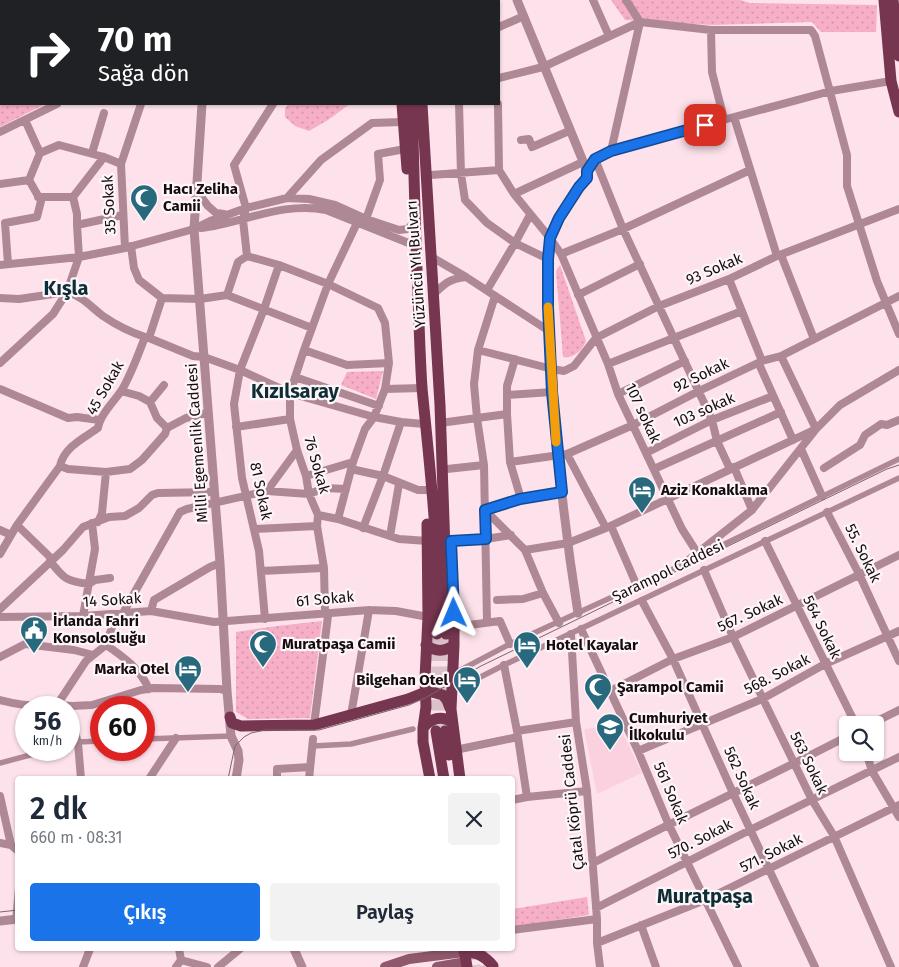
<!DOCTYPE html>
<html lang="tr">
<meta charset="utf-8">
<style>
:root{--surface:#fff;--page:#f2f2f3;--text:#1f2937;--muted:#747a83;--accent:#1a73e8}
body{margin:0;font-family:"Fira Sans",sans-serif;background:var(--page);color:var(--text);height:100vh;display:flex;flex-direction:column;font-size:19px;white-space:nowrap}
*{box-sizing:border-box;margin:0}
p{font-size:16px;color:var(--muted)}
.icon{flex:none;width:28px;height:28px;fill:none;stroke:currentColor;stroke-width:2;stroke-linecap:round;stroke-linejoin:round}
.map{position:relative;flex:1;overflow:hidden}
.sheet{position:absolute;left:15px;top:776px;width:500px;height:175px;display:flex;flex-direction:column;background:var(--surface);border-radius:5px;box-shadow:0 1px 4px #0004}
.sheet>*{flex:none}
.hud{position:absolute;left:0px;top:0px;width:500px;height:105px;box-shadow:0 1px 4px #0004;background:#202124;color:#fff;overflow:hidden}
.buttons{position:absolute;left:839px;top:716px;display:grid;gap:10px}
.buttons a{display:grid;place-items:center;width:45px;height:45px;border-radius:5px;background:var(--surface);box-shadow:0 1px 4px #0004;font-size:25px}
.speed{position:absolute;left:15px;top:696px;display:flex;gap:10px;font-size:25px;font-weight:700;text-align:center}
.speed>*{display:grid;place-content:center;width:65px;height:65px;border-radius:50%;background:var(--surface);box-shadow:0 1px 4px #0004;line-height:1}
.speed small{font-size:12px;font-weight:400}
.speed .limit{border:8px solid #d22;background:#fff;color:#111}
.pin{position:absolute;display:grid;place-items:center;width:42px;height:42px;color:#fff;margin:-21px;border-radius:10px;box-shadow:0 2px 8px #0006}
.me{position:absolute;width:55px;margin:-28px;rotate:359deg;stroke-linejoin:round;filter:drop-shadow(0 0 4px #0008)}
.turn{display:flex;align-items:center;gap:18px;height:105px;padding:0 15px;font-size:22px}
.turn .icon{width:65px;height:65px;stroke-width:2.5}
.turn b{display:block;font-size:35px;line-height:42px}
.round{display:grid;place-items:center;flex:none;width:52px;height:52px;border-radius:5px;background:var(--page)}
.summary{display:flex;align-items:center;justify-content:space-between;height:85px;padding:0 15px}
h1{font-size:30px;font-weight:600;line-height:38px}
.button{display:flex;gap:10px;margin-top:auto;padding:10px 15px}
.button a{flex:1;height:58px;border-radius:5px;background:var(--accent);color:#fff;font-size:20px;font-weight:600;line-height:58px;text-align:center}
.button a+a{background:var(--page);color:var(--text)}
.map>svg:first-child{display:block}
.built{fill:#fcd1df}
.park{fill:url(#park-dots)}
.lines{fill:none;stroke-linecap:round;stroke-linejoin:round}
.primary-tunnel{stroke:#dbc2ca;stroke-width:11;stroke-dasharray:11 5.5;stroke-linecap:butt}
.pedestrian{stroke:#af8895;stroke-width:5.5}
.minor{stroke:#af8895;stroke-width:8}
.tertiary{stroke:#af8895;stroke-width:9}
.secondary{stroke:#90586c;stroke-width:10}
.primary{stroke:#773650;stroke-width:11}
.tram{stroke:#78666c;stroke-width:1}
.route-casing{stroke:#114b97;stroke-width:12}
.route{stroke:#1a73e8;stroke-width:9}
.slow{stroke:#f59e0b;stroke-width:9}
.labels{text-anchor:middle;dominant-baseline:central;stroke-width:4.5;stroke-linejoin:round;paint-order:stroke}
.poi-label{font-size:15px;font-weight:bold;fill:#160b0e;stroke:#fdf6f8;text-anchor:start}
.street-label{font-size:15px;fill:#160b0e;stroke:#fdf6f8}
.district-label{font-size:20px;font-weight:bold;fill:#0f2d37;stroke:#fdf6f8}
</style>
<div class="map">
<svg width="899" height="967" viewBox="0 0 899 967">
<defs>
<pattern id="park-dots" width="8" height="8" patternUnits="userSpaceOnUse" patternTransform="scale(1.25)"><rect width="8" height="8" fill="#f7afc7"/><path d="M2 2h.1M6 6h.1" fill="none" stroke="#d395aa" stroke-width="1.8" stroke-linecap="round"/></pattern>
</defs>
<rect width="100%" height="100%" fill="#fee2eb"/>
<path class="built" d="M619,725L642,773L597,794L584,729Z"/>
<path class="park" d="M611,0H740L750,3L877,5L876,32H821L812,22L713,25L625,20Z
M0,102L1,104H45L0,127Z
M289,104H350L328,120L309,131L295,126L285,117V108Z
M560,265L586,341C583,350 573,359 563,357L556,271Z
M383,371L376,399L341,385L347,372Z
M322,621L310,718L248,719L236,712V632L277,626Z
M587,897L589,915L513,927V909Z"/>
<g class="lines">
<path class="primary-tunnel" d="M420,1L421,0
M436,727L437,634
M445,727L446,634
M472,949L475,967
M481,949L484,967"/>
<path class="pedestrian" d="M694,559L899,459
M453,674L510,644L684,564
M453,691L504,665L899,478
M144,739L231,736
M69,745L78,742L101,741
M313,746L351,744L413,729
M0,763L49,750
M15,919L18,885"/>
<path class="minor" d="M305,0V1
M593,0L609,36
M488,1L491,0
M499,27L524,16
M711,30L712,72L724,119
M499,78L543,67L640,22L711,30H811L815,36L847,155V186L877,281L899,334
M273,104L234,165L246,208L243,220L247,256L279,265L328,284L378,308L385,323L389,363L385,389L374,417L365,429L353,462L338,519
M459,104L461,174L465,200L487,223L515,243L548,259
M498,104L499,170L514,194L550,238L561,254L608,364L618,394L682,529L698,554
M0,132L57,104
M521,140L529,139L532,147L569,131
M611,151L640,22L626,0
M40,153L59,145L104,157L121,164
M92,153L104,113
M595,159L623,229L712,420L717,441L730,469
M587,171L595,159L611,151L734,117
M431,175L499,170
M0,184L29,180L40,153L25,120
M195,189L208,206L216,213L224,214
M514,194L583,162
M38,197H73L77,214V225L123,215
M73,197L104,157
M287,198L321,160L372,123L402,122
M363,220L366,219L380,180L378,154L405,149
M201,228C242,223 284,201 326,210L416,246
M131,246L134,268L139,280L162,298
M125,248L121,164L141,104
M561,254L623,229L750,170
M781,255L814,339
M777,256L734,117L831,91L891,81
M435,259L466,277L549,331
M8,264L5,223L37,217L41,201L29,180
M0,265L79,257L125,248L194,229L210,221L246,208L287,198L309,199L335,205L366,219L399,230L408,229L413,223
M729,279L762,361
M487,290L515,243L530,215
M227,295L238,262L247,256
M433,295C445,283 449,279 466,277
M578,295L640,264
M0,298L19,299L67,292C82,296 91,307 103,316C116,325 130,332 145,337
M162,298L200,299L227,295L312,328
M149,338L193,356L204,357L240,370L290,393L374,417L401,422L424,424
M304,350L347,365L389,363
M478,350L552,369L564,371L574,366L596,338L659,306L729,279L777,256L899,209
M515,359L507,386V414L510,462L521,499
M0,363L53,314L67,292L79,257L77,225
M608,364L742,311
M759,364L793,440
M295,377L379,406
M0,389L68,418L77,417L99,420
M385,389L422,388
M121,391L139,396L150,402L157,418L167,428
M618,394L685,361
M507,395L552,392
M150,402L164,385
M440,423L507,414
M236,427L290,419
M801,449L822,496
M646,453L712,420L773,396
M567,454L606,528
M510,462L567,454L633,425L699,391L762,361L781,356L899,296
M60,466L68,469L106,472L130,469L142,460L165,434L167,428L186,418L207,413
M734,467L752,510
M824,468L860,445L865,435L881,424L887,425L899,420
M351,469L383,476L418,490H426
M447,469L484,465
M654,469L781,412
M306,476L353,462
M267,491L297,450
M827,512L859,574L899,661
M318,515L338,519L399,539L428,541
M98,522L102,513L106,472
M17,525L52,559
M611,526L637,586
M363,528L383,476L401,422
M255,529L317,526
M0,530L11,535
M390,536L399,484
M451,541L486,539L511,535
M765,541L856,725
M525,550L568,543L606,528L816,429L781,356
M0,554L17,525L60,466C64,447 84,438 98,428C100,414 116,400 123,388C132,372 138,355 145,337L149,338L162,298
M50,561C64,579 66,581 89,584L95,580L110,578
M681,566L752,510L816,429L840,405L899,370
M704,570L733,637L812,800L834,836L891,967
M261,571L324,568
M497,600L523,599L543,593
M642,601L673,659L733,793L815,967
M0,609L63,550L83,527L109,517L125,516L139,508L152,495L158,493L214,492
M151,611L154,600L210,567L220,563
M83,616L95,549L92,523
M0,617L83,616L151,611L214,622L369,610L396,611L428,617
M265,619L259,551L242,478L234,404L240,370L264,309L279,265
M487,622L484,465L477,418L474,384L478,350L495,296
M559,623L543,593L525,550L485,510L521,499L562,492
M454,627L500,621L510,644
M581,629L638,751L668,823L738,967
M571,634L576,722L587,791L597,919V943L600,967
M106,645C124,657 140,669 149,689
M0,657L25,644L74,650L93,655
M504,665L517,731
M610,691L673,659L733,637L899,555
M0,700C19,705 37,707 57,705L86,661L106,645L113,624L123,613L180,512L187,509L267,491L309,494L325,488L346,489
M57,705L72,706L92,705L141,690L153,688L220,689L227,691
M69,710L78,743L81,779
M351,715L369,610
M314,725L328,616L325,612L324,568L317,526L318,515L309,494L306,476L297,450L290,419V393L304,350L328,284L357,223
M869,725L899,710
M455,750L518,737
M638,751L762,699L825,664L899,631
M866,752L872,771L899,817
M149,779L176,738
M277,779V769L310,767
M309,779L313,739
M0,796L11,845L18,851
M527,797L517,731L576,722
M512,800L527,797L587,791
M0,843L11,845
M593,863C677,819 763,780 848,736
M596,908L750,830L899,757
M641,925L656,967
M512,930L597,919
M597,943L705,900L899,805
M181,960L207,967
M83,967L90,949
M176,967L181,960L179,949
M218,967L240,949"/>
<path class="tertiary" d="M517,0L587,171V178C574,193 554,220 550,240C542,280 550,328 552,368C556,450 565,532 578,613
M210,1V0
M202,104L194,229L220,563L227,691L231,736L238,751L239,760L236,779
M0,921L18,919
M294,949L302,967"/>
<path class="secondary" d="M115,1L123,0
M178,1L184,0
M0,20H1
M0,31H1
M385,967L409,959L464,952
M437,967L466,962"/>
<path class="primary" d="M884,0L891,81L899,112
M893,0L899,56
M403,1V0
M428,1V0
M402,104L407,169
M412,104C414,167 415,230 418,293C419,325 420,357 422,388C430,470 440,552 437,634
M422,104L440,405L446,579V634
M427,524L428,617L425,678L426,707L423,728V742L430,779
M454,601V645L451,709L460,779
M426,645C435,652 445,652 454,645
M230,717L232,723L241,726L314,725L408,699L428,691L443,695L447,700L450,708
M423,728C431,718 441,715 452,722
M436,731L444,779
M445,731L449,755
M464,949L467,967
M464,952C477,952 485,956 493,966"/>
<path class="tram" d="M228,779L235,746L244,737L251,733L265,730H319L409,705L425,698L481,666L887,469L899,465
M0,912L18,910"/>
</g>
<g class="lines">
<g class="route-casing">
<path id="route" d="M454,613L451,541L486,539L485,510L520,499L562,492L552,392L548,307V259L550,238L559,218L579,187L587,178V171L595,159L611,151L705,125"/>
</g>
<use href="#route" class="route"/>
<path class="slow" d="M548,307L556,442"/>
</g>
<defs>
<g id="mosque-pin" transform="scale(1.4375)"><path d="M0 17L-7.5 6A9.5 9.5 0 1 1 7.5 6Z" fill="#28697d" stroke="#fdf6f8"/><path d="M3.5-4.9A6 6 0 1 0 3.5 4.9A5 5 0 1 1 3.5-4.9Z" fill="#fff"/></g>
<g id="hotel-pin" transform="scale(1.4375)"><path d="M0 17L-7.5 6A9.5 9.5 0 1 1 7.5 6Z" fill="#28697d" stroke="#fdf6f8"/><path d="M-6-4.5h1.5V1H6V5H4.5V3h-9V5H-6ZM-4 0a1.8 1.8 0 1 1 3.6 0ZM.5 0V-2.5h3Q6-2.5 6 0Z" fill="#fff"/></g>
<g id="civic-pin" transform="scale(1.4375)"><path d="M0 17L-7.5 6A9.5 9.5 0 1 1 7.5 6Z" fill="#28697d" stroke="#fdf6f8"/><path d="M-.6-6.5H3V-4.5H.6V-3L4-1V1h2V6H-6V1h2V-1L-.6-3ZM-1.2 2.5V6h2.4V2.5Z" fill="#fff"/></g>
<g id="school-pin" transform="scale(1.4375)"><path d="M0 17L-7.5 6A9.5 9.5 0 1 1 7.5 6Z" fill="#28697d" stroke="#fdf6f8"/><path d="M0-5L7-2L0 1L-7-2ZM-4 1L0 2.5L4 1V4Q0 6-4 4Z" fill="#fff"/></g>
</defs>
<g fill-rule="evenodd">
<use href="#mosque-pin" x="144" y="198"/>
<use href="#hotel-pin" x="642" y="490"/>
<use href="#civic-pin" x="34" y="630"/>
<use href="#mosque-pin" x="263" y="644"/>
<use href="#hotel-pin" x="527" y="645"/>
<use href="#hotel-pin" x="188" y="669"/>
<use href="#hotel-pin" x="467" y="680"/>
<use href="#mosque-pin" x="598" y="687"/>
<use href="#school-pin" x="610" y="727"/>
</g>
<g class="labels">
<g class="poi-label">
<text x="163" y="189">Hacı Zeliha<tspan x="163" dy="17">Camii</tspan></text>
<text x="661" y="490">Aziz Konaklama</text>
<text x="53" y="621">İrlanda Fahri<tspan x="53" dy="17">Konsolosluğu</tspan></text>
<text x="282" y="644">Muratpaşa Camii</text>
<text x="546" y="645">Hotel Kayalar</text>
<text x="169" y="669" text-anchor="end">Marka Otel</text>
<text x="448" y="680" text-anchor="end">Bilgehan Otel</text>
<text x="617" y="687">Şarampol Camii</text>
<text x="629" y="718">Cumhuriyet<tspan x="629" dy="17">İlkokulu</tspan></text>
</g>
<g class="street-label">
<text transform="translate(109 205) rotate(-93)">35 Sokak</text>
<text transform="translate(416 264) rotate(-94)">Yüzüncü Yıl Bulvarı</text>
<text transform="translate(714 269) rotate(-23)">93 Sokak</text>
<text transform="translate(701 375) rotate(-26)">92 Sokak</text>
<text transform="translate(105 388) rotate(-60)">45 Sokak</text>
<text transform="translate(704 410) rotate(-24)">103 sokak</text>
<text transform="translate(643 413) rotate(65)">107 sokak</text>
<text transform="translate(197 443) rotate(-94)">Milli Egemenlik Caddesi</text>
<text transform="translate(317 465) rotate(74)">76 Sokak</text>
<text transform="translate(261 491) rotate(78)">81 Sokak</text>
<text transform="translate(863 553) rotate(64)">55. Sokak</text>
<text transform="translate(668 571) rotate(-26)">Şarampol Caddesi</text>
<text transform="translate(325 599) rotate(-5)">61 Sokak</text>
<text transform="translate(112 600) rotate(-4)">14 Sokak</text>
<text transform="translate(750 613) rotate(-25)">567. Sokak</text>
<text transform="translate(822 627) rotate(64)">564 Sokak</text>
<text transform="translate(777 674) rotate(-27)">568. Sokak</text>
<text transform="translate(809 763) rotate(64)">563 Sokak</text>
<text transform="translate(742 778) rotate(66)">562 Sokak</text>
<text transform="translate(671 793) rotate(67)">561 Sokak</text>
<text transform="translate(572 802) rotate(-96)">Çatal Köprü Caddesi</text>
<text transform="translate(700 839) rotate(-27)">570. Sokak</text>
<text transform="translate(771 853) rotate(-27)">571. Sokak</text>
</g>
<g class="district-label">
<text x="66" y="288">Kışla</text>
<text x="295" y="391">Kızılsaray</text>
<text x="705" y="896">Muratpaşa</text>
</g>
</g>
</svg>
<div class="buttons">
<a><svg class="icon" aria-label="search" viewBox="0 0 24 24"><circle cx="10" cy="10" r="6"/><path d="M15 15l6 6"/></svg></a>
</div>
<div class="speed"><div>56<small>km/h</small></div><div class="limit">60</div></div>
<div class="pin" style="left:705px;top:125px;background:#d93025"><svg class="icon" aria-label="arrive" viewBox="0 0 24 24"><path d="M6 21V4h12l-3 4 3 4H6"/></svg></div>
<svg class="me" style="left:454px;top:613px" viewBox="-20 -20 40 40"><path d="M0-17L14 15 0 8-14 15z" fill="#1a73e8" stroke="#fff" stroke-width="4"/></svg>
<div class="hud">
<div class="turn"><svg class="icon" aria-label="right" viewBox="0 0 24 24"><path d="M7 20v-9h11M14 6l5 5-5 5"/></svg><div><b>70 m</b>Sağa dön</div></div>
</div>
<section class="sheet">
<div class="summary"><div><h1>2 dk</h1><p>660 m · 08:31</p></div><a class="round"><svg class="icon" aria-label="close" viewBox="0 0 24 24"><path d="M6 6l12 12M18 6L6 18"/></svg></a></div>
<div class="button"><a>Çıkış</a><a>Paylaş</a></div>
</section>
</div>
